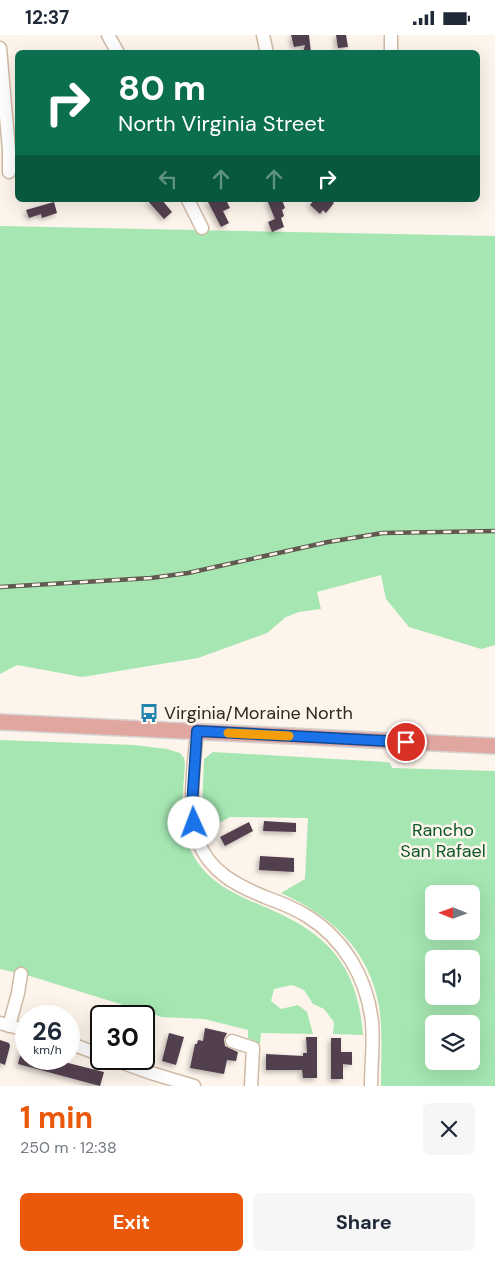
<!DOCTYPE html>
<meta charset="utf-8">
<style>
:root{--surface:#fff;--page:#f6f6f7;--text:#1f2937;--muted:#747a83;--accent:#ea580c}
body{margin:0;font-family:"DM Sans",sans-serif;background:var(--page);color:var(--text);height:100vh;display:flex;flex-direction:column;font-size:19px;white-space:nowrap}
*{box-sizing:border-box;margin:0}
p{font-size:16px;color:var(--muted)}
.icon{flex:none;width:28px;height:28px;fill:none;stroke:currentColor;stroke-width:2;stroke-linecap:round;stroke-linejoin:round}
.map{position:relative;height:1051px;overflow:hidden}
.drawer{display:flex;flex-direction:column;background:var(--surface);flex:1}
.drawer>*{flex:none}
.guide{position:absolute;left:15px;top:15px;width:465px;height:152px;border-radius:8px;box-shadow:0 5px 20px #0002;background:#0b6e4f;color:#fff;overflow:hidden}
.needle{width:32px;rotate:271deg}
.tools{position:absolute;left:425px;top:850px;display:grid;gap:10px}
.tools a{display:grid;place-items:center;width:55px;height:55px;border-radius:8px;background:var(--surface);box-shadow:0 5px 20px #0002;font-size:25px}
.speed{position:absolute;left:15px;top:970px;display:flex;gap:10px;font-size:25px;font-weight:700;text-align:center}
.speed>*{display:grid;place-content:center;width:65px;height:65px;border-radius:50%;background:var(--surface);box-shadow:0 5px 20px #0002;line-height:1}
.speed small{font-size:12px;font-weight:400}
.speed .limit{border:2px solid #111;border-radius:8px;background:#fff;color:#111}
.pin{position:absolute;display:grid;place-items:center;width:42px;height:42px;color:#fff;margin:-21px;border:2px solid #fff;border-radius:50%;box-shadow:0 1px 5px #0007}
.me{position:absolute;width:55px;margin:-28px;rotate:358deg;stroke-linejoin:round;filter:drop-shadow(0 0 4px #0008)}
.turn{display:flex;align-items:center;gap:18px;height:105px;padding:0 20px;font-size:22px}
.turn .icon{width:65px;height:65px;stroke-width:2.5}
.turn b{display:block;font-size:35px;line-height:42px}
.lanes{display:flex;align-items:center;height:48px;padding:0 20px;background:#0003;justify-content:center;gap:25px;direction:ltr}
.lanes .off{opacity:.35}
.round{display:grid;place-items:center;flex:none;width:52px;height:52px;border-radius:8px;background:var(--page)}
.headline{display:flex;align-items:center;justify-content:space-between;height:85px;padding:0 20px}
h1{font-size:30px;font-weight:700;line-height:38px;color:var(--accent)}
.button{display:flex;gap:10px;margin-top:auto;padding:10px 20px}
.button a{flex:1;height:58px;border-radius:8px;background:var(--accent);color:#fff;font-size:20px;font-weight:700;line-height:58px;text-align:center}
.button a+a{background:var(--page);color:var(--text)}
.status{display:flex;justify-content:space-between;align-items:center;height:35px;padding:0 25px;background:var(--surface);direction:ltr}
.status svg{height:14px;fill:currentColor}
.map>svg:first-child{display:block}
.green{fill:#a5e6b2;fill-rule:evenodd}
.building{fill:#533f4f;filter:url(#shadow)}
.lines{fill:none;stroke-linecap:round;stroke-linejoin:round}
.minor-casing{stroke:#cfbaa5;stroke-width:15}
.major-casing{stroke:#d6d4d3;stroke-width:18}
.minor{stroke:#fff;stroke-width:12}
.major{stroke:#e0a7a1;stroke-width:15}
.rail-casing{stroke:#615950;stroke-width:4.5}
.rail{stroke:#fdf4eb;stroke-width:2.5;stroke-dasharray:8;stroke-linecap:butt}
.route-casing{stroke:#114b97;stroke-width:12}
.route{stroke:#1a73e8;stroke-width:9}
.slow{stroke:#f59e0b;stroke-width:9}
.labels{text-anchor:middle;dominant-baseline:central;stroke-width:5;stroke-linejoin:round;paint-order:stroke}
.poi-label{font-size:18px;fill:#312921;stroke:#fdf4eb;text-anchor:start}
.park-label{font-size:18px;fill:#0e5928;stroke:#fdf4eb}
</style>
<div class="status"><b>12:37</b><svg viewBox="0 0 49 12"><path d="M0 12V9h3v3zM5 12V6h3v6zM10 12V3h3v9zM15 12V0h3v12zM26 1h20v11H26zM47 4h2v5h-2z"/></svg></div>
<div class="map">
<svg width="495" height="1051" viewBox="0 0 495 1051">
<defs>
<filter id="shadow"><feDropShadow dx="-2.5" dy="2.5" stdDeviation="2.5" flood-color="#0004"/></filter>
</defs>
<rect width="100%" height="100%" fill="#fdf4eb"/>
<path class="green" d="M0,191L495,201V610L481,614L409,592L386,564L381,540L317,557L321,574L299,577L286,582L267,598L198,623L82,642L17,630L0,639Z
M0,705L134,710L167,714L180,718L184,723L185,729C183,758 179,789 191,816C205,845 230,857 258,869C324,896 357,925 363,1000L333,999L334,987L324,974L313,969L304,955L292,950L274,954L271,966L281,974L298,970L307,977L313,999L261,998L260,1009L248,1003V995L204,984L162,982L30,941L0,934Z
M213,717L386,727L390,728L392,733L495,736V1051H381C381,1025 383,997 379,971C369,914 331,881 281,858L305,844L308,783L230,782L205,796L202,774L204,724ZM434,859H471V896H434ZM434,924H471V961H434ZM434,989H471V1026H434Z"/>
<path class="building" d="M291,0H309L311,18H303L305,10L294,12Z
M336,0H346L348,12L338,13Z
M147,165H162L172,177L164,184Z
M207,165H226L230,173L223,176L229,188L221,192Z
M267,165H282L285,173L282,175L284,181L281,183L284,192L272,197L268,187L275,184Z
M314,165H331L334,168L326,178L323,175L320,179L310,170Z
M54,167L57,178L42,183L41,179L29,183L26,175Z
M264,786L296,788V797L263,796Z
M249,787L253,796L225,811L220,802Z
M260,821L294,823V837L259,835Z
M205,993L227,998L224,1004L225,1011L238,1017L236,1026L227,1025L224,1039L190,1033L195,1009H197L198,1005L203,1006Z
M169,998L184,1002L176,1030L162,1026Z
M306,1002H317V1043H303L302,1035H266V1019L303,1021V1018H307Z
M331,1003H341V1017H352V1030L343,1029V1044H331Z
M0,1005L9,1008L10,1011L5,1030L0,1028Z
M24,1005L26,1006V1024H52L104,1037L100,1051L18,1029Z"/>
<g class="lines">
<g class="minor-casing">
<path id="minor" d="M108,0L118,18
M263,0L267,18
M391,0V18
M0,13L9,115V137
M188,165L202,193
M197,697C194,728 187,776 198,806C210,837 236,850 265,862C279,867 294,873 307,881C344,904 367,943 372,987C374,1008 371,1030 371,1051
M0,988L26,995
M9,991L18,958L21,939
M232,1006L253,1013L251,1051
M69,1008L101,1020
M112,1024L151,1038L194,1051"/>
</g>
<g class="major-casing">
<path id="major" d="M0,687L495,711"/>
</g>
<use href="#minor" class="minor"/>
<use href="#major" class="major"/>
<g class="rail-casing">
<path id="rail" d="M0,552L151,543L188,538L328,507L383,498L495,496"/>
</g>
<use href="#rail" class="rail"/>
</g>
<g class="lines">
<g class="route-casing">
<path id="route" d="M194,788L192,770L197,696L406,707"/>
</g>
<use href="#route" class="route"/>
<path class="slow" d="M228,698L289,701"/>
</g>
<defs>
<g id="bus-bare" transform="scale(1.5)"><path d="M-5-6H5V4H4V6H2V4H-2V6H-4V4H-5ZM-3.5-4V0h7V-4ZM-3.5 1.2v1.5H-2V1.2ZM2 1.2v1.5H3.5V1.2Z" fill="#2285af" stroke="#fdf4eb" stroke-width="2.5" paint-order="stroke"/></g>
</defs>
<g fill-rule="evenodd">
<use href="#bus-bare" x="149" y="678"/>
</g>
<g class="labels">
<g class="poi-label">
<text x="164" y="678">Virginia/Moraine North</text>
</g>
<g class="park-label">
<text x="443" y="795">Rancho<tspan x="443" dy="21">San Rafael</tspan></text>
</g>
</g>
</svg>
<div class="tools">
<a><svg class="needle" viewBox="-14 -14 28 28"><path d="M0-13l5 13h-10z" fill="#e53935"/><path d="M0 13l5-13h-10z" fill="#747a83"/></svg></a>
<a><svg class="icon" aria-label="sound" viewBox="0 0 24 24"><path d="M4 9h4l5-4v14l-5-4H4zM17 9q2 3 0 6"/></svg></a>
<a><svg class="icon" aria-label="layers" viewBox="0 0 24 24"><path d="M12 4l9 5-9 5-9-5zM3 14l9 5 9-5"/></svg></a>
</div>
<div class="speed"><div>26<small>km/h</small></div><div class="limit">30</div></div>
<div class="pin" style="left:406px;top:707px;background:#d93025"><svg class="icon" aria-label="arrive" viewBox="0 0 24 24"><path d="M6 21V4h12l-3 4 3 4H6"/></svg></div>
<svg class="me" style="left:194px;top:788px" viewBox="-20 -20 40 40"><circle r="19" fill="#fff"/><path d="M0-13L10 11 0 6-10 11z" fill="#1a73e8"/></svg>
<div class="guide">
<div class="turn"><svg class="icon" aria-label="right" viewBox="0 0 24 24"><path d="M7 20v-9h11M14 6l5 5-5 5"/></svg><div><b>80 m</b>North Virginia Street</div></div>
<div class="lanes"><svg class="icon off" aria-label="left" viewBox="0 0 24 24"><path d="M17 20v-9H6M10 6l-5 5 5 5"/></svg><svg class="icon off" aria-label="ahead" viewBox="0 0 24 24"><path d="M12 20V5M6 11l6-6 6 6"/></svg><svg class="icon off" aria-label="ahead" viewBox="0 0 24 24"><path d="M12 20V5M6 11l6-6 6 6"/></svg><svg class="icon" aria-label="right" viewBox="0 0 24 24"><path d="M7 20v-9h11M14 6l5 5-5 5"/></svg></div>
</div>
</div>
<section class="drawer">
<div class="headline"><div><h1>1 min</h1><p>250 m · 12:38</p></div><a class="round"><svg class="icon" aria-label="close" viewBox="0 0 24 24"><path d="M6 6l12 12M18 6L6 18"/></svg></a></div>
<div class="button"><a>Exit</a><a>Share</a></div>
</section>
